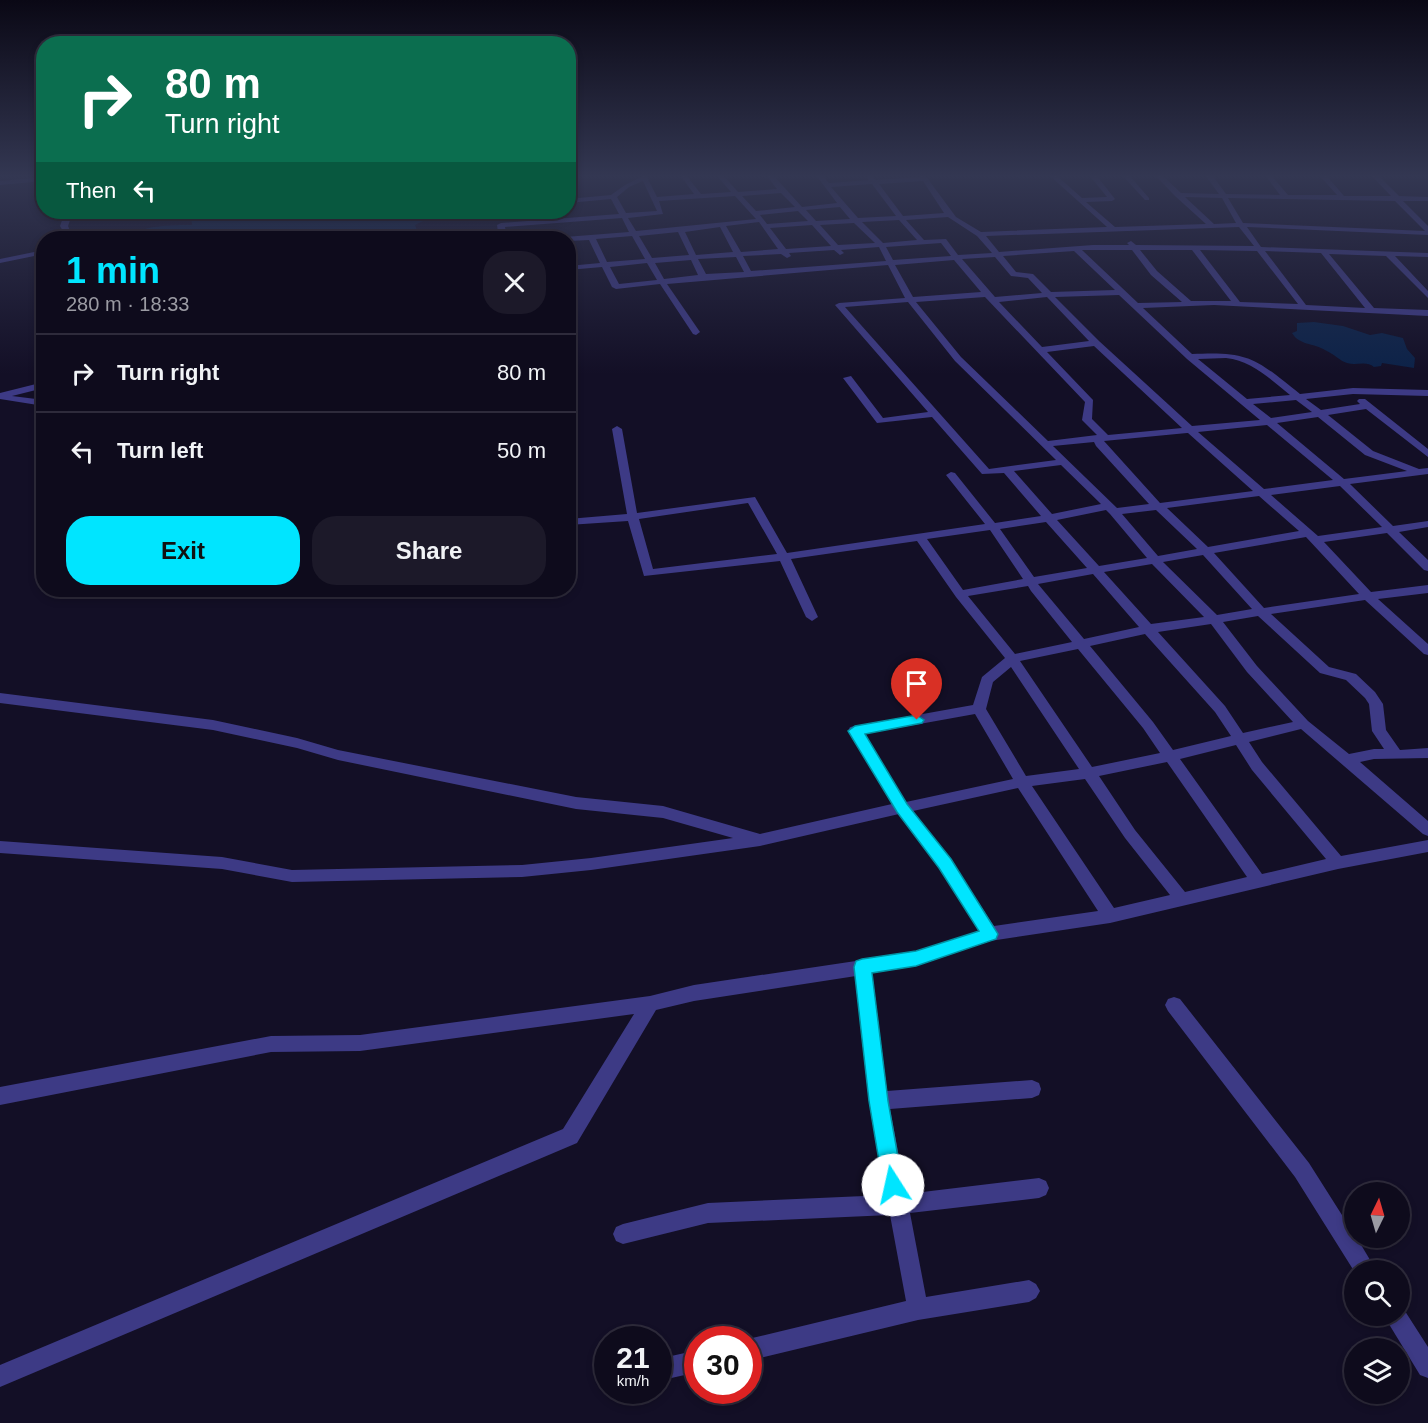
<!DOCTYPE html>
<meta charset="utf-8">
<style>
:root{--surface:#0e0b1c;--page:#1c1929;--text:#f1f3f6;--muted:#9b9ba3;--line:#2e2b3b;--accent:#00e5ff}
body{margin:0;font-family:Helvetica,sans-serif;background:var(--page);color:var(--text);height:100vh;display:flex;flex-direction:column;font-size:22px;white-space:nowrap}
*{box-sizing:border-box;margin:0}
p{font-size:20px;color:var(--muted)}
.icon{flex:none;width:33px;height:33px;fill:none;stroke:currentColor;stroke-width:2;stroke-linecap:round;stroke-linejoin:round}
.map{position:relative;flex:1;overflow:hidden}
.details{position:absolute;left:36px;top:231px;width:540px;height:366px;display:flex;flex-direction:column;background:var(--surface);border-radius:24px;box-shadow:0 3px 9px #0003,0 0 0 2px var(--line)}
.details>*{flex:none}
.banner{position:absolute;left:36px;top:36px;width:540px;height:183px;border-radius:24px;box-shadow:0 3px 9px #0003,0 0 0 2px var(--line);background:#0b6e4f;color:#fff;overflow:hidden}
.needle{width:39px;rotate:5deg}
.controls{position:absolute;left:1344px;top:1182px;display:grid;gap:12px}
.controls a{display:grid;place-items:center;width:66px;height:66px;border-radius:50%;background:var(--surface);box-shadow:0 3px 9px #0003,0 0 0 2px var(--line);font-size:30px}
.speed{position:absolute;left:594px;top:1326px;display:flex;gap:12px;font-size:30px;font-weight:700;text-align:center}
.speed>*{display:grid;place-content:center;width:78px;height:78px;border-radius:50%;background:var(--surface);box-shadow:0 3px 9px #0003,0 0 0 2px var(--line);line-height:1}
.speed small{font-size:15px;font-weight:400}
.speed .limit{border:9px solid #d22;background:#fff;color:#111}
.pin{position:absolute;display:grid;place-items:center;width:51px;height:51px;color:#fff;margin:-62px -26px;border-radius:50% 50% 50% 0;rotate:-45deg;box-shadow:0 0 6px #0007}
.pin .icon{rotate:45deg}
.me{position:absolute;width:66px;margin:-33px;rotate:350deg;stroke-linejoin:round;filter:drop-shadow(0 0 4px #0008)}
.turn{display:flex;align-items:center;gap:21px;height:126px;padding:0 30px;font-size:27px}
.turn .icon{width:78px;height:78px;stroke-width:2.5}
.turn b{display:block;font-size:42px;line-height:51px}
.then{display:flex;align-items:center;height:57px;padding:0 30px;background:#0003;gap:12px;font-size:22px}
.round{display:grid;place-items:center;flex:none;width:63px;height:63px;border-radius:24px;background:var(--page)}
.head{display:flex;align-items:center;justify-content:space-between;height:102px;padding:0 30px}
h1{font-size:36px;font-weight:700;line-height:45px;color:var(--accent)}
.cta{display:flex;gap:12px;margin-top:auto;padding:12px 30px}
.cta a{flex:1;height:69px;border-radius:24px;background:var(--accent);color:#111;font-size:24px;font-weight:700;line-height:69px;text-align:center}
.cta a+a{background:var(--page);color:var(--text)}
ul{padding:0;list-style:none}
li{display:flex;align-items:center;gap:18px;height:78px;padding:0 30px;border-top:2px solid var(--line)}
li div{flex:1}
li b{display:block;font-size:22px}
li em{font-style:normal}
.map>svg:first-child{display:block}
.water{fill:#0c2248}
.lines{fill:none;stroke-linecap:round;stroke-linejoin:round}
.minor{fill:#3d3a85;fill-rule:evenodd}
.route{fill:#00e5ff;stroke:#0095a6;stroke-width:1.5}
</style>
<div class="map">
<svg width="1428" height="1423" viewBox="0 0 1428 1423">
<rect width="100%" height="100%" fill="#130f26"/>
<path class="water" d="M191,212H427L423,221L415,225L420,238H127C138,225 175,225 192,225Z
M1314,322L1343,326L1370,335L1382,333L1403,338L1407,349L1415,358L1414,368L1382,363L1381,366L1374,367C1366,360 1357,366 1347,363C1340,361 1334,354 1325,350C1313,343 1299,345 1292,333L1297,331V323Z"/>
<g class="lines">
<path class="minor" d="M640,175H646L657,197L694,194L680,175H686L701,194L731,192L716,175H723L738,192L777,189L766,175H773L802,207L837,203L816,175H822L829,183L869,180L867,177L870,175L876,180L920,177L919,175H925L956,217L981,232L1107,227L1049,175H1056L1082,198L1107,197L1089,175H1096L1115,199L1112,201L1086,202L1115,227L1206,224L1175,196L1155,175H1162L1181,193L1219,194L1205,175H1212L1226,194L1280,195L1265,175H1271L1288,195H1337L1319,175H1326L1344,196H1391L1371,175H1378L1399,196L1428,197V201H1403L1428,226V235L1247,227L1261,247L1428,253V257L1395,256L1428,291V298L1386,256L1329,254L1374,308L1428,310V316L1214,305L1143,308L1192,354C1250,351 1256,359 1300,394L1353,388L1428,390V396L1353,394L1306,399L1321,410L1360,404L1357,401L1359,399H1365L1428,449V457L1366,409L1328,415L1373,451L1419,469L1428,468V474L1350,484L1393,526L1428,521V527L1399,532L1428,560V571L1424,570L1387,533L1324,542L1371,592L1428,585V593L1378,599L1428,644V655L1424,654L1365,600L1271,614L1329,667L1356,674L1375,692L1383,704L1386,730L1400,750L1428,748V758L1374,759L1360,762L1428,821V836L1423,834L1301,729L1249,742L1262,762L1341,856L1428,840V852L1338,869L1110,923L990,941L916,966L872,973L887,1091L1032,1080L1039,1083L1041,1089L1039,1095L1032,1098L890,1109L906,1194L1039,1178L1046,1181L1049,1188L1046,1195L1039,1198L910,1213L926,1297L1029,1280L1036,1284L1040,1291L1036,1298L1029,1302L918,1320L748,1361V1339L906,1301L890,1215L708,1223L623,1244L616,1241L613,1234L616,1227L623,1224L708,1203L887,1195L870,1101L856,976L694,1001L656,1010L577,1143L0,1387V1365L563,1129L634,1014L360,1051L271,1052L0,1105V1087L271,1036L360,1035L650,996L694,985L916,952L979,931L940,867L899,814L760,846L591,870L522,877L292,882L222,869L0,853V841L222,857L292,870L522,865L591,858L733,838L663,818L576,809L338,760L297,748L213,730L0,703V693L213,720L297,738L338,750L576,797L663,806L760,834L892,804L848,731L850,727L973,705L982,677L1005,658L956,597L917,541L791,559L818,617L812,621L806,617L780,561L644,576L628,521L568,525V519L627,514L612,429L617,426L622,429L637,513L755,497L787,553L985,524L946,475L951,472L955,473L995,523L1041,516L1004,473L982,474L932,417L877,423L843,378L851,376L883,418L928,412L835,305L839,303L905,298L888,265L667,284L700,332L696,335L693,334L660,284L616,289L612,287L602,267L568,270V266L600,263L589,240L568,241V238L565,237L629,232L622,218L505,227L507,238H499L497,225L501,223L619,214L611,199L568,203V199L611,195L625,185L641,177ZM643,181L657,211L626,213L617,197L629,187ZM923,181L944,213L903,216L879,184ZM872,184L896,216L858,218L831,187ZM781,193L795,207L756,211L742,196ZM735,196L756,219L636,231L628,218L663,214L659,201ZM1185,197L1222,198L1236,223L1214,224ZM1228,198L1395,201L1425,231L1243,223ZM840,207L850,219L816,221L806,210ZM798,211L808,221L767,224L760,215ZM948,217L977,236L992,253L958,255L946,239L924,240L906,220ZM899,220L917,240L883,243L862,222ZM759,222L778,249L741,252L726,226ZM854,223L875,243L838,245L820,225ZM812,225L831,246L786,249L770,228ZM720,227L733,252L696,255L685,232ZM1239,227L1254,246L1136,245L1131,241L1127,243L1129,245H1093L999,252L986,236ZM678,232L689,255L652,258L639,236ZM632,236L645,259L607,262L596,239ZM941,243L951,256L893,260L886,247ZM879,247L886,261L751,271L743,256L781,254L787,258L791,256L789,253L834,250L840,255L844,253L841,250ZM1082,250H1132L1151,275L1182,302L1138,303ZM1140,250H1192L1231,301H1191L1157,271ZM1200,250L1257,251L1298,304L1240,302ZM1074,251L1115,290L1051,292L1033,274L1016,272L1003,256ZM1265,251L1321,253L1365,308L1306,305ZM736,257L744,272L706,274L698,259ZM995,257L1011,276L1028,278L1042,293L995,297L962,259ZM691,260L698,275L664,279L655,263ZM954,260L981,292L913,297L895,265ZM647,263L657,280L619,284L610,267ZM1119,295L1187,359L1260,420L1192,426L1099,341L1055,297ZM985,297L1085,402L1082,420L1097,435L1048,441L961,357L916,302ZM1047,297L1089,341L1042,347L999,302ZM908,302L955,361L1056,460L989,469L845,307ZM1094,346L1182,428L1108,435L1092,419L1093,400L1047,352ZM1226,358C1252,361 1270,379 1290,395L1247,399L1198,359ZM1296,400L1312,412L1271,418L1253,404ZM1318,417L1365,455L1407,471L1344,479L1277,423ZM1267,425L1333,480L1264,489L1198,432ZM1187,433H1188L1253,491L1160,503L1104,441ZM1094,442L1096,446L1149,504L1117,508L1053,446ZM1061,465L1101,504L1052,514L1014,471ZM1340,486L1382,527L1318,536L1271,495ZM1259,496L1299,531L1208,547L1167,508ZM748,503L777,554L653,569L639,519ZM1106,510L1110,514L1147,558L1099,566L1057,520ZM1156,510L1197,549L1158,556L1122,514ZM1046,522L1087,568L1034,577L1000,529ZM990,530L1023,579L963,590L927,539ZM1306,537L1359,594L1264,608L1214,553ZM1203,555L1252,609L1217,615L1163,562ZM1152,564L1204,617L1151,624L1104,572ZM1093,574L1139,627L1084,639L1038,584ZM1028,586L1031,591L1072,642L1015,654L968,596ZM1258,616L1320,673L1346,680L1365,698L1369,704L1372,731L1384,749H1374L1349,754L1308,721L1257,666L1223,622ZM1211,624L1247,672L1293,722L1243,733L1225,706L1158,632ZM1145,634L1215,712L1231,736L1173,750L1153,722L1090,646ZM1078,649L1143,728L1160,753L1092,767L1020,661ZM1011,667L1079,769L1026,776L986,709L993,682ZM975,714L1013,779L906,802L864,734ZM1236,745L1252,770L1326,859L1262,874L1180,759ZM1167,762L1247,877L1185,892L1135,830L1099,776ZM1085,779L1125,838L1170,895L1114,908L1032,786ZM1018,788L1098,911L994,926L950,859L913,811Z
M1122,175H1129L1149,198V200H1145Z
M44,177V181L0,185V181Z
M65,212H73L68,226L73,238H67L60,226Z
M44,250V254L0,263V259Z
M44,382V388L12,396L44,400V406L0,399V393Z
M1174,997L1180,999L1309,1163L1354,1234V1238H1357L1376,1270L1354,1271L1295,1177L1168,1011L1165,1005L1168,999Z
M1400,1307L1403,1308L1428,1347V1378L1420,1375L1384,1316H1400Z
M698,1350V1372L658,1381V1359Z"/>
</g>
<linearGradient id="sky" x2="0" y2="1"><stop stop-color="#0a0815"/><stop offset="0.47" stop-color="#333752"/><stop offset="1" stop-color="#333752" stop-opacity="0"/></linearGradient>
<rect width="1428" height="374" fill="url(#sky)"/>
<path class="route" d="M917,715L924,720L922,723L865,734L907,804L951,859L998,934L996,939L916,966L872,973L888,1101L903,1185L900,1192L893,1194L886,1192L883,1185L869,1101L854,967L856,961L862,959L916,951L979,931L939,868L897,812L848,731L855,726Z"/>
</svg>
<div class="controls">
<a><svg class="needle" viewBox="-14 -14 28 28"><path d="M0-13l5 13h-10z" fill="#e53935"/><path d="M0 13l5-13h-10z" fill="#9b9ba3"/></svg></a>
<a><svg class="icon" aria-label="search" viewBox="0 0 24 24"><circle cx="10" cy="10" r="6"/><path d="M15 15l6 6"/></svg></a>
<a><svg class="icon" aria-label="layers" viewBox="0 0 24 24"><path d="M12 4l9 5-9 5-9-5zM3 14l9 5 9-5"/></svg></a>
</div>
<div class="speed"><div>21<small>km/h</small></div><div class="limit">30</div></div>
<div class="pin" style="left:917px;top:720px;background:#d93025"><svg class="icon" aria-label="arrive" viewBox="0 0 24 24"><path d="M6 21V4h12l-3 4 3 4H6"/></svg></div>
<svg class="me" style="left:893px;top:1185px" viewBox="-20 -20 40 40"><circle r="19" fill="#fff"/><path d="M0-13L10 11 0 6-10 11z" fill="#00e5ff"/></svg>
<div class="banner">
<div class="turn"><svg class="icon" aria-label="right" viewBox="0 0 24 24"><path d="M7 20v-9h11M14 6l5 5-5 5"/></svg><div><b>80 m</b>Turn right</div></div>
<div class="then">Then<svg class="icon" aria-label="left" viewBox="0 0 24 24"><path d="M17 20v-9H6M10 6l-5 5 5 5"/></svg></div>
</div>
<section class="details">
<div class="head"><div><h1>1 min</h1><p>280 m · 18:33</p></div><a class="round"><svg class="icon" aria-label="close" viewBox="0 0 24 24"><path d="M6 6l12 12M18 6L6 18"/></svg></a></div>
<ul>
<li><svg class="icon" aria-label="right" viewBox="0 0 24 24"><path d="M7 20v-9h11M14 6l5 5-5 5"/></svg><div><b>Turn right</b></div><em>80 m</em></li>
<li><svg class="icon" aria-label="left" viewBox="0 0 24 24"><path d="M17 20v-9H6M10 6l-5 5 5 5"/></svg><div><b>Turn left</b></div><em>50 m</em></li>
</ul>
<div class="cta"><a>Exit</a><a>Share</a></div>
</section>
</div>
